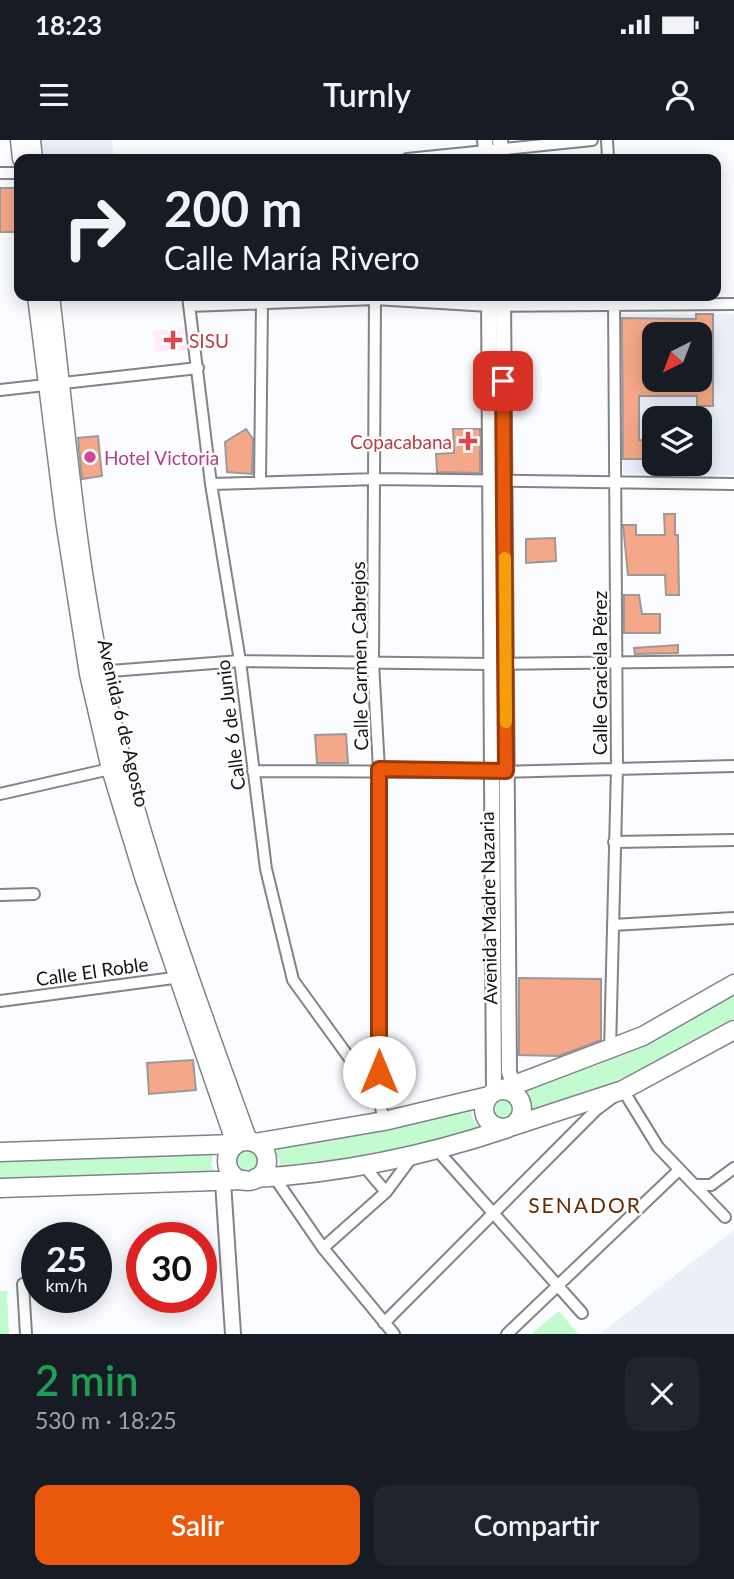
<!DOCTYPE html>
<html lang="es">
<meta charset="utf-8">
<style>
:root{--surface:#171b24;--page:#20242c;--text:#f1f3f6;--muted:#9ea1a6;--accent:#ea580c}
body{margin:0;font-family:Lato,sans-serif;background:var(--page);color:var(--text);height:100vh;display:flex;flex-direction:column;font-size:26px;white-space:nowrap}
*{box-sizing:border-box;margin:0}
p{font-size:23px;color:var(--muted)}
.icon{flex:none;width:38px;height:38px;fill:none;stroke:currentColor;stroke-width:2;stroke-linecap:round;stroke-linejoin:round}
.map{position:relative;height:1194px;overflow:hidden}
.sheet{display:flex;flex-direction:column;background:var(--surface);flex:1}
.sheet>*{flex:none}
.top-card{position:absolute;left:14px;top:14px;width:707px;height:147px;border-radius:14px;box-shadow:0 4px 18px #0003;background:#171b24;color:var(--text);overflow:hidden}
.needle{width:46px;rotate:222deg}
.fabs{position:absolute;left:642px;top:182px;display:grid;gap:14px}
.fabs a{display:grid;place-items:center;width:70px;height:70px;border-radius:14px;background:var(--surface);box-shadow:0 4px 18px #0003;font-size:35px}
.speed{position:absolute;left:21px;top:1082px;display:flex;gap:14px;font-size:35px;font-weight:700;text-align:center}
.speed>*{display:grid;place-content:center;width:91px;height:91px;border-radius:50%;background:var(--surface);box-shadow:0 4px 18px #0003;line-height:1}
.speed small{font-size:18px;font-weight:400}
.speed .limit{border:10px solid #d22;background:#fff;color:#111}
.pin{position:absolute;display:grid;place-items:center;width:60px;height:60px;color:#fff;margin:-30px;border-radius:14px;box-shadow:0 4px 10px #0006}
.me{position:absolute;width:77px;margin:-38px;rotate:0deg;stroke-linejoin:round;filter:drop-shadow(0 0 5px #0008)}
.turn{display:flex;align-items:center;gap:24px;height:147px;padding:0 35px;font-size:32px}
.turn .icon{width:91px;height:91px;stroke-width:2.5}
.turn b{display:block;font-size:49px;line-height:60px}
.round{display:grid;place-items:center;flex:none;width:74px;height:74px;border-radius:14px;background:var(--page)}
.head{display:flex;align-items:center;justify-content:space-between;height:119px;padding:0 35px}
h1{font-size:42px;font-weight:600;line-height:52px;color:#1e9e55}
.button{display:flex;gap:14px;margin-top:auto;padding:14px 35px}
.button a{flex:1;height:80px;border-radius:14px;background:var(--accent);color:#fff;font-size:28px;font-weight:600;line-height:80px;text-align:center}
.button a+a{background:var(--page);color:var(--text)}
.status{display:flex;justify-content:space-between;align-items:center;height:49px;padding:0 35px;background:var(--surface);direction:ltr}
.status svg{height:19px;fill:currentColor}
header{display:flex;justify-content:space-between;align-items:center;height:91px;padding:0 35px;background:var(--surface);font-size:32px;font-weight:600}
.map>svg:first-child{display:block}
.built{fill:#ebf0f8;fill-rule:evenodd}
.medical{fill:#ffebfb}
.green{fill:#c3fbd1}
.building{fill:#f5a889;stroke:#9e9896;stroke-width:2;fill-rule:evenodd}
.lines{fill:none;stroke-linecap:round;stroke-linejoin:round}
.minor-casing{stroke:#818387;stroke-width:14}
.tertiary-casing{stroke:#818387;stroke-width:18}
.secondary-casing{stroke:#818387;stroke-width:19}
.primary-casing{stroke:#818387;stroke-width:21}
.minor{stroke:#fff;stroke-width:10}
.tertiary{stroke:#fff;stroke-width:14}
.secondary{stroke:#fff;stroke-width:16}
.primary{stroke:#fff;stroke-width:18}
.route-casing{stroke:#983908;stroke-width:18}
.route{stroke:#ea580c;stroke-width:12}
.slow{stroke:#f59e0b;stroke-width:12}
.health-dot{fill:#e0444e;stroke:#fff;stroke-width:2.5}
.hotel-dot{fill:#d1479c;stroke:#fff;stroke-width:2.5}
.labels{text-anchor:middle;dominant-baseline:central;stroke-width:5;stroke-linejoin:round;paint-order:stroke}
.health-label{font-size:19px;fill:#be3a42;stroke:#fff;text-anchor:start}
.hotel-label{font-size:19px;fill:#b23c85;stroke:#fff;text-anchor:start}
.street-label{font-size:19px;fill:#131416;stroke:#fff}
.neighbourhood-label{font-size:21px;letter-spacing:2px;fill:#672b00;stroke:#fff}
</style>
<div class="status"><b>18:23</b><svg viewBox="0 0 49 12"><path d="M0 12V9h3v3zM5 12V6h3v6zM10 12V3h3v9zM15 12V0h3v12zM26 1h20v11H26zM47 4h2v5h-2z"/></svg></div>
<header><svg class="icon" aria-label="menu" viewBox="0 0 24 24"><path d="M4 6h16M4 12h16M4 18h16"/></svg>Turnly<svg class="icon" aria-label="person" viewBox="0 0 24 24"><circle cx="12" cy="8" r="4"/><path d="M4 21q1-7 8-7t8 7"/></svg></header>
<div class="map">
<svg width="734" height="1194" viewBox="0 0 734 1194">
<rect width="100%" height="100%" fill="#fafcff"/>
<path class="built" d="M37,0H112L114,19H38Z
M622,174H734V335L623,334ZM654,194H700V240H654ZM654,278H700V324H654Z
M734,1090V1194H600L651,1154Z"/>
<path class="medical" d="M190,186L192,210L155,212L153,191Z"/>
<path class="green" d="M685,272L713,273L712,320H700V278H685Z
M734,852V878L626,937L530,973L528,957L522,949L600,924Z
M493 970a11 11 0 1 1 22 0a11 11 0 1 1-22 0Z
M471,967L472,977L479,988L376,1015L281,1031L279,1019L271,1006Z
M237 1018a13 13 0 1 1 26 0a13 13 0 1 1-26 0Z
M214,1011L211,1024L216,1035L0,1043V1022Z
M0,1151H7L9,1194H0Z
M559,1171L578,1194H531Z"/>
<path class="building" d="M0,48H16L19,92H0Z
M696,174H713V266H697V256H639V300L654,301V319H623L622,178L696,179ZM654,194H700L702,242L654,241Z
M246,289L253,299L252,334L227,332L225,302Z
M453,289H480V333L437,332L436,314L454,313Z
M98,296L102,336L82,339L78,298Z
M664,374H675V395H678L679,455H666L665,435H628L623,385H636V395H665Z
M555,398L556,421L526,423V399Z
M624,455H639L642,474H660V493H624Z
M678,505V513L635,514L634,508Z
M346,594L348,623H317L315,595Z
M519,838L601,839V900L559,916L519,915Z
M193,920L196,950L149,954L147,923Z"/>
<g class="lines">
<g class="minor-casing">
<path id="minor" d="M607,0L608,19
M407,19L592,0
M0,33H19
M188,156L211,344L240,521L266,729L293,840L379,959L384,981
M375,156L373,523L379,629V959
M189,166L375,159L489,166L734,164
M0,250L198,228
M260,342L262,162
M211,344L376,339L734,344
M97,532L240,521L492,524L734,521
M253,631L494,632L734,626
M0,654L110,629
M614,702L734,700
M0,755L34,754
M613,785L734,778
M0,861L181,837
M610,910L617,628L614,156
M438,1011L582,1173
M266,1025L323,1108L394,1194
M364,1026L386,1052
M695,1045H711L734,1028
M323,1108L386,1052L412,1017
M23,1144L26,1194
M384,1183L596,970L623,950L658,1007L725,1077
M507,1194L678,1031"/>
</g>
<g class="tertiary-casing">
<path id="tertiary" d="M485,0L487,19
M500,0L502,19
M489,156L494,952
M503,156L509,932L518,958
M223,1042L233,1194"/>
</g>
<g class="secondary-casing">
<path id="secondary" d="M19,0L21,19
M32,0L34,19
M36,156L64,380L88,534L110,629L144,740L235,1004
M51,156C66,280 76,411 102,533C135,690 194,850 249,1001"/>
</g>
<g class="primary-casing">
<path id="primary" d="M501,950L643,896L734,844
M484 969a19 19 0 1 1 38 0a19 19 0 1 1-38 0Z
M513,986L623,950L734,890
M227 1021a20 20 0 1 1 40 0a20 20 0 1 1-40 0Z
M255,1003L384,981L489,956
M0,1012L235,1004
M256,1038C343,1033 425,1016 508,988
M0,1048L244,1040"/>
</g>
<use href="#minor" class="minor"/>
<use href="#tertiary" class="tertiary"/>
<use href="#secondary" class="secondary"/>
<use href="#primary" class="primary"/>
</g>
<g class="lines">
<g class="route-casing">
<path id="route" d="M379,932V629L506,631L503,241"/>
</g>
<use href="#route" class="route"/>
<path class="slow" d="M505,418L506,582"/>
</g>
<g class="health-dot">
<path d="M169.5 189.5h7v7h7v7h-7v7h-7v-7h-7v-7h7z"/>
<path d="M464.5 290.5h7v7h7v7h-7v7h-7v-7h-7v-7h7z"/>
</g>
<circle class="hotel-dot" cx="90" cy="317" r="7"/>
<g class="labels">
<g class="health-label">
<text x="189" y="200">SISU</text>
<text x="452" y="301" text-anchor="end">Copacabana</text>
</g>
<g class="hotel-label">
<text x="104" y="317">Hotel Victoria</text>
</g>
<g class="street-label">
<text transform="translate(359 516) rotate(-91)">Calle Carmen Cabrejos</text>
<text transform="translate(599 533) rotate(-90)">Calle Graciela Pérez</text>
<text transform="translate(124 583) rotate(77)">Avenida 6 de Agosto</text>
<text transform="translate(230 585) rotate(-97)">Calle 6 de Junio</text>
<text transform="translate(488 768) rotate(-91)">Avenida Madre Nazaria</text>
<text transform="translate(92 831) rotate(-8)">Calle El Roble</text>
</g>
<g class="neighbourhood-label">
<text x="585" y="1064">SENADOR</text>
</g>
</g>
</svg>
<div class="fabs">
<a><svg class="needle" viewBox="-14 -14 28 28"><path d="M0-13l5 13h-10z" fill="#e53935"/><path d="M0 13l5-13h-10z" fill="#9ea1a6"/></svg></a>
<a><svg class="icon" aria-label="layers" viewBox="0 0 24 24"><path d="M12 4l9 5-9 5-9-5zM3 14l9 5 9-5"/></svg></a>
</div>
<div class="speed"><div>25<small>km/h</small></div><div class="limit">30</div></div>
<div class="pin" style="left:503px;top:241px;background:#d93025"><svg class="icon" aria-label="arrive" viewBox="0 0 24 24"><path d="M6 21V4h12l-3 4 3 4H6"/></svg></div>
<svg class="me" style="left:379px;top:932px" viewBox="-20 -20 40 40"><circle r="19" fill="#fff"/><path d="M0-13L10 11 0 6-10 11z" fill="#ea580c"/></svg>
<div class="top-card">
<div class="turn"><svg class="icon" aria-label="right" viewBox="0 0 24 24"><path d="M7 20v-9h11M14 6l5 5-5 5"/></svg><div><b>200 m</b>Calle María Rivero</div></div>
</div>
</div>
<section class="sheet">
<div class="head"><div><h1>2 min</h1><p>530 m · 18:25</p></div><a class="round"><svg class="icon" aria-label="close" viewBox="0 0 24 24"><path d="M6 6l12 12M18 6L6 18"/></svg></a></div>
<div class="button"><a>Salir</a><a>Compartir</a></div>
</section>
